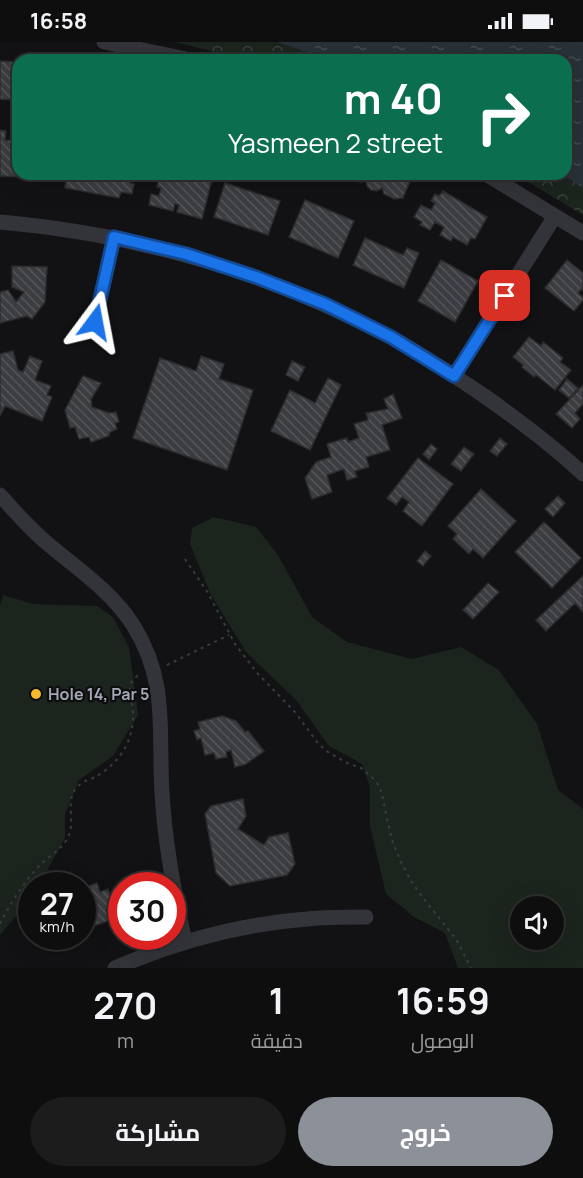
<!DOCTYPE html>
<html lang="ar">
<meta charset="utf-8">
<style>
:root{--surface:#0e0e0f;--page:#1c1c1d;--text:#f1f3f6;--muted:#9b9c9e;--line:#2e2e2f;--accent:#8c9099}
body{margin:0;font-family:Manrope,Cairo,sans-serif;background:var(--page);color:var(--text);direction:rtl;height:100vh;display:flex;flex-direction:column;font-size:22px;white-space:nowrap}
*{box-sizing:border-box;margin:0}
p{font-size:20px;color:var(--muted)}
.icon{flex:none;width:33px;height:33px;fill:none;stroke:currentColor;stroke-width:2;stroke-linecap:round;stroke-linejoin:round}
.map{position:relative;height:926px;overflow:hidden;direction:ltr}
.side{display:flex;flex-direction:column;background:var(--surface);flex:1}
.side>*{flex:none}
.top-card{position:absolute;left:12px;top:12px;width:560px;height:126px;border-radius:18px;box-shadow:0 6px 24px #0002,0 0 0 2px var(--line);direction:rtl;background:#0b6e4f;color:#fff;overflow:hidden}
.controls{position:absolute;left:510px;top:854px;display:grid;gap:12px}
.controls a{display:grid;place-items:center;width:54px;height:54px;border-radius:50%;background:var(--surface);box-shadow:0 6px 24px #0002,0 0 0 2px var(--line);font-size:30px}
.speed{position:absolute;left:18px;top:830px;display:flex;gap:12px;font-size:30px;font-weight:700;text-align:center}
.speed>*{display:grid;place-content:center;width:78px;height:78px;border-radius:50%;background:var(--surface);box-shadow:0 6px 24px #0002,0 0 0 2px var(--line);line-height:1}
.speed small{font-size:15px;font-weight:400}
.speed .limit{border:9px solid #d22;background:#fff;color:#111}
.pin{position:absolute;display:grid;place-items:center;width:51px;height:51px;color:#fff;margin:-26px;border-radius:12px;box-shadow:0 3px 9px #0006}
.me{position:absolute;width:66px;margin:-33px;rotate:13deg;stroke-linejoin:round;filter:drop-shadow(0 0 4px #0008)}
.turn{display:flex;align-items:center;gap:21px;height:126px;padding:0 30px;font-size:27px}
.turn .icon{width:78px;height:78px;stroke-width:2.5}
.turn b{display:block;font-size:42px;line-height:51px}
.eta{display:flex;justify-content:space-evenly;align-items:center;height:102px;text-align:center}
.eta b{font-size:36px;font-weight:700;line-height:42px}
.button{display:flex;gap:12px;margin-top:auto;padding:12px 30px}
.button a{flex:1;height:69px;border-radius:36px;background:var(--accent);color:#fff;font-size:24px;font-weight:700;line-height:69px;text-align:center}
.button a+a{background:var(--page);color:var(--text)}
.status{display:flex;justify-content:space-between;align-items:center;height:42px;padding:0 30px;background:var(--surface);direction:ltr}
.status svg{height:16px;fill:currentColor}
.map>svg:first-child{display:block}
.grass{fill:#1c241e;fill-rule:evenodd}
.forest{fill:url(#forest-crowns)}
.water{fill:url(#water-ripples)}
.building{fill:url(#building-back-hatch);stroke:#2c2c30;stroke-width:1.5}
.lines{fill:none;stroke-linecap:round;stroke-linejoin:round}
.path{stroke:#393b40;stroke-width:2;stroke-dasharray:3 4.5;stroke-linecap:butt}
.street{stroke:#333439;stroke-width:15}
.route-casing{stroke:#114b97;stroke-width:15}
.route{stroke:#1a73e8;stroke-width:10}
.poi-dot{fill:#f5b929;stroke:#0d0d0f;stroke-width:2}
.labels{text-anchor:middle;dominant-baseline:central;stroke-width:4.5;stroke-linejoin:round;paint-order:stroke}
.poi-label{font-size:16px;font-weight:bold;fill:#a3a8b5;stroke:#0d0d0f;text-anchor:start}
</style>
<div class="status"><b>16:58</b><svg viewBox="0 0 49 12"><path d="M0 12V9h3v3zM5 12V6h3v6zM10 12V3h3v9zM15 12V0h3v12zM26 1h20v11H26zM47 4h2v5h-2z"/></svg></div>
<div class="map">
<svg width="583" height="926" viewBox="0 0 583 926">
<defs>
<pattern id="forest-crowns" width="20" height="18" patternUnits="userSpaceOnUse" patternTransform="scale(1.5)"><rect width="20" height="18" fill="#1c241e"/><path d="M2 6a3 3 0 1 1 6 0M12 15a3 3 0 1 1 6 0" fill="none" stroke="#3a413c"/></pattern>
<pattern id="water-ripples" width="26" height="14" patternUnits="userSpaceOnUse" patternTransform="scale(1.5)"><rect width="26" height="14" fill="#283038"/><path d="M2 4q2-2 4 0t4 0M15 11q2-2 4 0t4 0" fill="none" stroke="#444b53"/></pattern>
<pattern id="building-back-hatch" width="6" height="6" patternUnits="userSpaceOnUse" patternTransform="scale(1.5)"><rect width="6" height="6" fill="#3c3d41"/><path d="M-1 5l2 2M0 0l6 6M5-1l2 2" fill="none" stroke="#55565a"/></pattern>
</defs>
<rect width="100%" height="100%" fill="#121214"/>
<path class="grass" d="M214,475L256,485L278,513L312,575L347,600L412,617L461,605L499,628L537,682L558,748L583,767V926H458L445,891L414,875L386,852L370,784V745L362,722L329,704L296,658L246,610L211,553L190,502L192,486ZM520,864H554V897H520Z
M3,553L33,562L97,564L113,575L129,605L138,673L113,714L79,738L65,772V796L39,843H32L31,856L30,858L0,893V564Z"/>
<path class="forest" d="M175,0H583V173L515,132H566V18H246Z"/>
<path class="water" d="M277,0H583V146L562,132H566V18H333Z"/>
<path class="building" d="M0,19L18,20L15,58L0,57Z
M0,88L6,89L5,98L18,99V132H40V136L0,134Z
M67,132H131L130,141L134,142L132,152L121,150L119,156L65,146Z
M158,132H209L213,133L202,177L177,170L179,163L175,162L173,169L149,163L151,152L159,154L161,146L157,145L160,133Z
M346,132H413L403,156L394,157L384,152L382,146L377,149L371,148L367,144L366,139L360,140L345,134Z
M225,141L280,159L268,193L214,175Z
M443,149L487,175L475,197L471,196L467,203L453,195L451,199L440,193L444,185L435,180L430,188L420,183L422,180L414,175L421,163L431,168L435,161L431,159L435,152L439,154Z
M305,158L354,179L338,216L289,195Z
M365,196L403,213L407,206L419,211L404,246L353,223Z
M441,218L478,239L455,280L418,259Z
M567,218L583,231V249L581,247L578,251L583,255V258L574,269L545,246Z
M12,224L47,225L45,260L32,277L27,274L0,281V250L8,248L16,260L24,250L12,245Z
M529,295L541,304L543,300L563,316L560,320L571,328L555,348L536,333L534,335L522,325L523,323L513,315Z
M13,309L18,328L23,330L30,314L42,319L35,338L51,344L47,353L52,355L42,379L5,364L0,374V312Z
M201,314L224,322L219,337L253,348L227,428L133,396L160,316L196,329Z
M292,319L305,325L298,339L286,333Z
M83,334L101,341L91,357L92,365L109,371L116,370L119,380L115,381L117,387L110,390L109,394L91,400L89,395L79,397L75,385L70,386L65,368Z
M328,336L341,343L310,408L271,389L290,348L315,361Z
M567,337L578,346L569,356L559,348Z
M583,343V362L575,371L580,377L572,386L556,372Z
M393,352L402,376L382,383L390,408L366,415L369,425L355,429L357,435L347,438L344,427L327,433L332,450L312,457L305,436L316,420L331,415L327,402L347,396L348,400L359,396L354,382L368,378L366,371L388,367L384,357Z
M500,396L507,402L497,414L490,409Z
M431,402L437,407L429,418L423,412Z
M464,405L474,412L461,429L451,422Z
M418,416L453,442L422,484L403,469L409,460L402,455L396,463L387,456Z
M481,447L516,479L483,516L473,507L469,512L453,497L457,492L448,484Z
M558,454L565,461L553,475L545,467Z
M544,480L581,516L552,546L515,510Z
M425,509L431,514L423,524L417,519Z
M583,534V570L575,561L546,589L536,578Z
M488,541L499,550L473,577L463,568Z
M222,674L236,679L245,690L248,689L264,709L246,722L235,725L231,708L226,710L227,715L216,717L214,711L205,713L201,696L197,698L194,689L200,687L198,680Z
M243,757L246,774L238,787L264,803L269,795L288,791L295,822L287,833L230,844L216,831L205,772L211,764Z
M97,841L100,850L108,847L111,857L116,856L122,874L91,885L82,861V847Z"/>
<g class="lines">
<path class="path" d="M185,517L208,551L235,602L258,632L295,670L317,700L326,709L347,721L361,726L374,737L379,744L382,752L388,781L393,801L401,820L411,839L423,856L456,897L471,926
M167,623L229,593
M0,882C11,860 24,840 41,822C49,814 62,807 67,797C77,781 64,759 77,745C82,740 87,738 93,736C109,728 123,714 129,697C132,688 134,678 133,670C132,656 124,641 139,633"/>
<path class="street" d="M104,0L191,18
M486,132L583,191
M0,180C136,192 270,230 390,295C422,312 453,333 483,353C517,377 552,403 583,432
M95,280L114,195
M454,334L555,174
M0,453C15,470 30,487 48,502C78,527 112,550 133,583C169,640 158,690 162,751C165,802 174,851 185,900
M115,926C175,900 241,882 307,877C326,875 346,875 366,875"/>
</g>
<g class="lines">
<g class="route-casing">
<path id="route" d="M95,280L114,195L186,212L256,235L325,262L391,295L454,334L505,254"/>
</g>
<use href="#route" class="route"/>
</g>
<circle class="poi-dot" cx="36" cy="652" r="6"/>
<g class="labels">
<g class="poi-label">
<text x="48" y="652">Hole 14, Par 5</text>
</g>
</g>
</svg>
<div class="controls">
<a><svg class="icon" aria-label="sound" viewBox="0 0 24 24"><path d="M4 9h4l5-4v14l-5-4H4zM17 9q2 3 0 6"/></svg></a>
</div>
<div class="speed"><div>27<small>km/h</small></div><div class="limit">30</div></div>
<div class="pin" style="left:505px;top:254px;background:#d93025"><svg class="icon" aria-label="arrive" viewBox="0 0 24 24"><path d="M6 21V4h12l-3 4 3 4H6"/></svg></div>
<svg class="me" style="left:95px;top:280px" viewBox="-20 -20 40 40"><path d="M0-17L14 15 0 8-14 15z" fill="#1a73e8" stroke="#fff" stroke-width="4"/></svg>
<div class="top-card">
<div class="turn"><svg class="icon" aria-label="right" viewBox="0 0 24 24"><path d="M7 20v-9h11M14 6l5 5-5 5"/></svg><div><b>40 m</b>Yasmeen 2 street</div></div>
</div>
</div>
<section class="side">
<div class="eta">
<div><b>16:59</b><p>الوصول</p></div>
<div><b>1</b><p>دقيقة</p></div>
<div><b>270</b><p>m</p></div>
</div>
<div class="button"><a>خروج</a><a>مشاركة</a></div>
</section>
